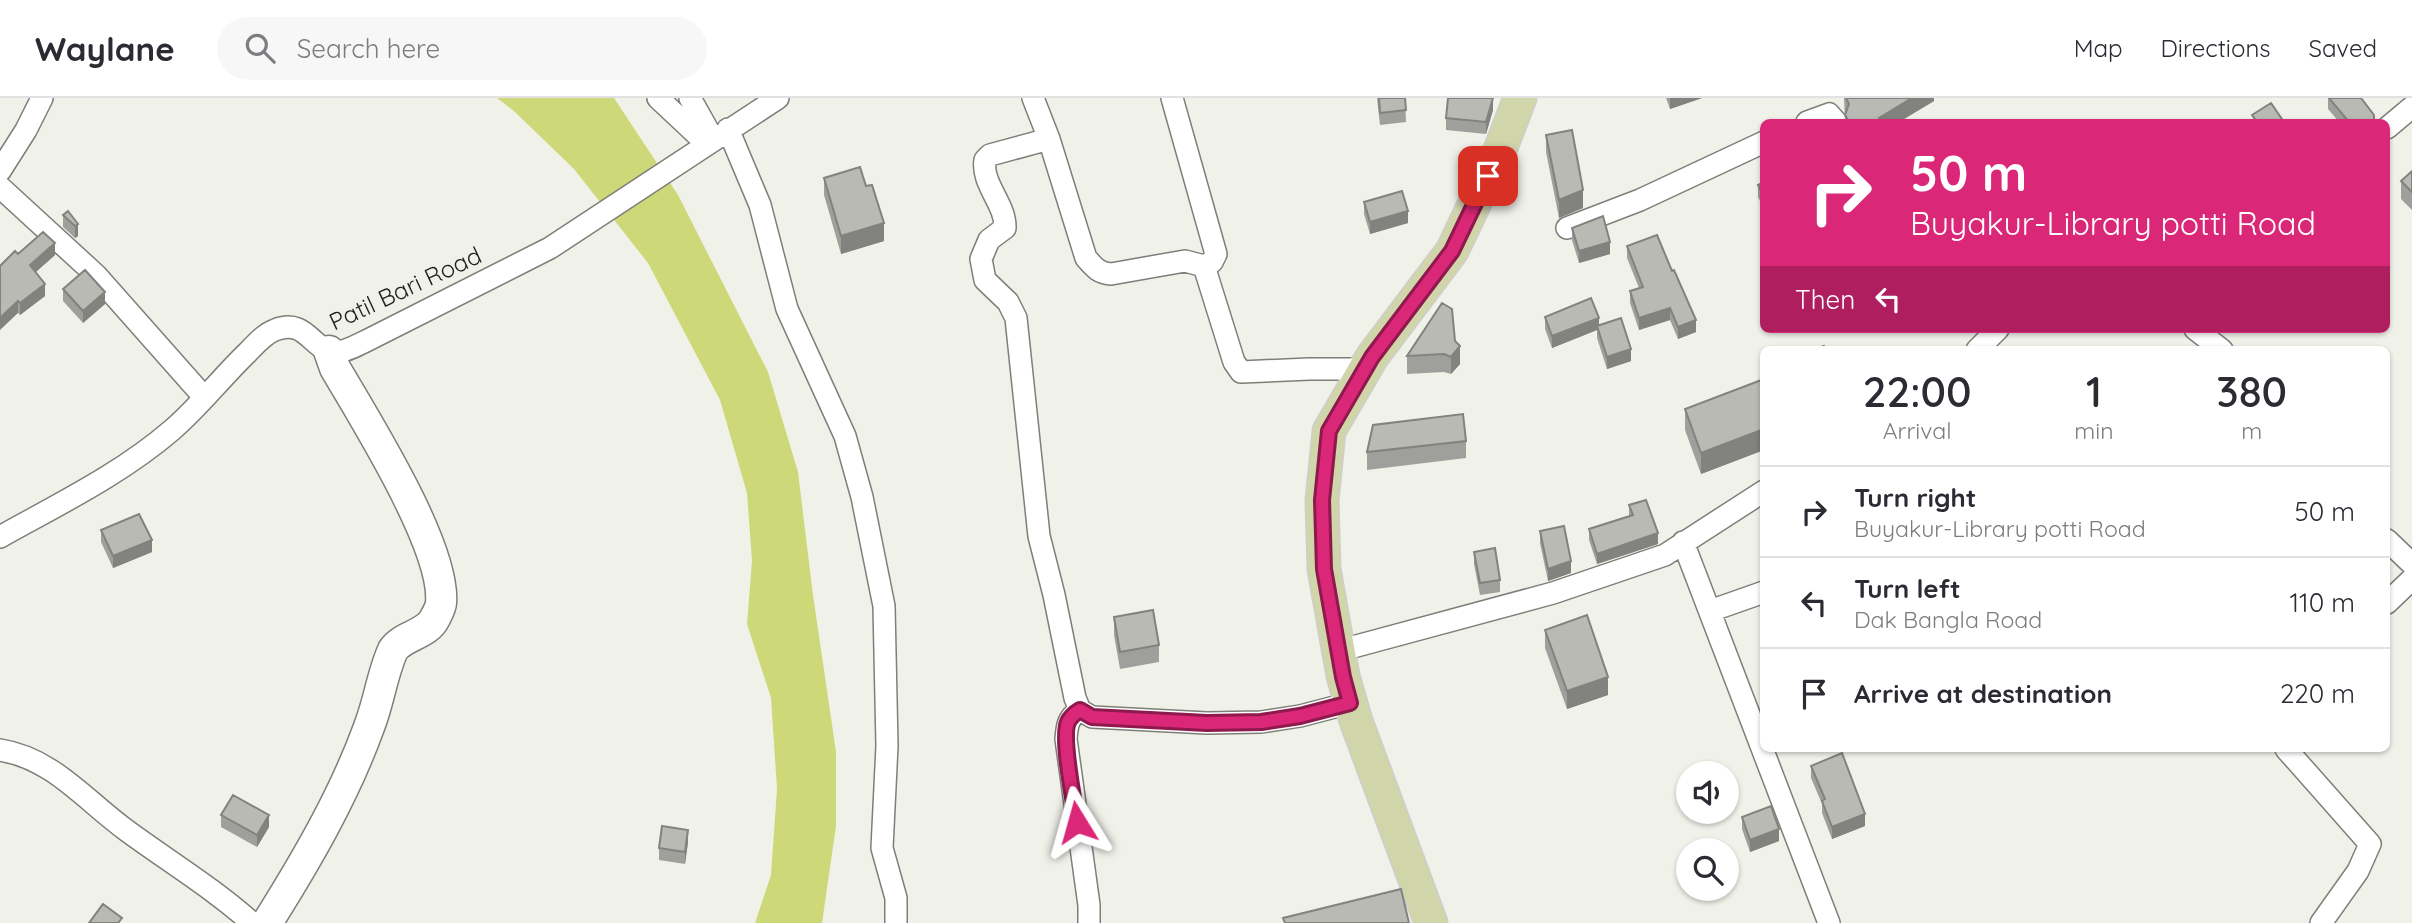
<!DOCTYPE html>
<style>
:root{--surface:#fff;--page:#f7f7f7;--text:#2b2b33;--muted:#7c7c81;--line:#e1e1e2}
body{margin:0;font-family:Quicksand,sans-serif;background:var(--page);color:var(--text);height:100vh;display:flex;flex-direction:column;font-size:26px;white-space:nowrap}
*{box-sizing:border-box;margin:0}
p{font-size:23px;color:var(--muted)}
.icon{flex:none;width:38px;height:38px;fill:none;stroke:currentColor;stroke-width:2;stroke-linecap:round;stroke-linejoin:round}
.map{position:relative;flex:1;overflow:hidden}
.details{position:absolute;left:1760px;top:248px;width:630px;height:406px;display:flex;flex-direction:column;background:var(--surface);border-radius:10px;box-shadow:0 2px 5px #0004}
.details>*{flex:none}
.hud{position:absolute;left:1760px;top:21px;width:630px;height:214px;border-radius:10px;box-shadow:0 2px 5px #0004;background:#db2777;color:#fff;overflow:hidden}
.fabs{position:absolute;left:1676px;top:663px;display:grid;gap:14px}
.fabs a{display:grid;place-items:center;width:63px;height:63px;border-radius:50%;background:var(--surface);box-shadow:0 2px 5px #0004;font-size:35px}
.pin{position:absolute;display:grid;place-items:center;width:60px;height:60px;color:#fff;margin:-30px;border-radius:14px;box-shadow:0 4px 10px #0006}
.me{position:absolute;width:77px;margin:-38px;rotate:352deg;stroke-linejoin:round;filter:drop-shadow(0 0 5px #0008)}
.turn{display:flex;align-items:center;gap:24px;height:147px;padding:0 35px;font-size:32px}
.turn .icon{width:91px;height:91px;stroke-width:2.5}
.turn b{display:block;font-size:49px;line-height:60px}
.then{display:flex;align-items:center;height:66px;padding:0 35px;background:#0003;gap:14px;font-size:26px}
.eta{display:flex;justify-content:space-evenly;align-items:center;height:119px;text-align:center}
.eta b{font-size:42px;font-weight:600;line-height:49px}
ul{padding:0;list-style:none}
li{display:flex;align-items:center;gap:21px;height:91px;padding:0 35px;border-top:2px solid var(--line)}
li div{flex:1}
li b{display:block;font-size:26px}
li em{font-style:normal}
header{display:flex;align-items:center;gap:42px;box-sizing:border-box;height:98px;padding:0 35px;background:var(--surface);border-bottom:2px solid var(--line)}
header strong{font-size:33px}
nav{display:flex;gap:38px;margin-inline-start:auto;font-size:24px}
.search{width:490px;height:63px;background:var(--page);display:flex;align-items:center;gap:18px;box-sizing:border-box;padding:0 24px;border-radius:38px;color:var(--muted);font-size:26px}
.map>svg:first-child{display:block}
.water{fill:#cdd879}
.lines{fill:none;stroke-linecap:round;stroke-linejoin:round}
.street-casing{stroke:#7d7f78;stroke-width:24}
.secondary-casing{stroke:#7d7f78;stroke-width:33}
.primary-casing{stroke:#cececd;stroke-width:35}
.street{stroke:#fff;stroke-width:21}
.secondary{stroke:#fff;stroke-width:30}
.primary{stroke:#d0d5aa;stroke-width:32}
.wall{fill:#9fa09b}
.shaded-wall{fill:#82827e}
.building{fill:#b9bab4;stroke:#82827e;stroke-width:2}
.route-casing{stroke:#8e194d;stroke-width:18}
.route{stroke:#db2777;stroke-width:12}
.labels{text-anchor:middle;dominant-baseline:central;stroke-width:7;stroke-linejoin:round;paint-order:stroke}
.street-label{font-size:24px;fill:#1f1f1d;stroke:#f0f2ea}
</style>
<header>
<strong>Waylane</strong>
<div class="search"><svg class="icon" aria-label="search" viewBox="0 0 24 24"><circle cx="10" cy="10" r="6"/><path d="M15 15l6 6"/></svg>Search here</div>
<nav><a>Map</a><a>Directions</a><a>Saved</a></nav>
</header>
<div class="map">
<svg width="2412" height="825" viewBox="0 0 2412 825">
<rect width="100%" height="100%" fill="#f0f2ea"/>
<path class="water" d="M497,0H614L678,97L768,274L798,374L813,497L836,654V728L822,825H755L771,777L777,691L771,600L747,526L752,463L747,395L720,302L648,165L574,71L515,14Z"/>
<g class="lines">
<g class="street-casing">
<path id="street" d="M658,0L707,46
M690,0L713,41
M1033,0L1049,41L1086,160C1094,169 1098,175 1111,176L1185,163L1204,168L1234,264L1241,274L1309,271H1365
M1172,0L1216,156L1212,164L1204,168
M1807,24L1829,16L1836,24
M2387,30L2412,9
M728,31L760,107L787,211L845,338L862,399L884,508L887,648L882,750L896,800V825
M1049,41L990,57L985,62C981,86 1006,106 1005,130L989,142L981,161L985,182L1008,204L1016,220L1039,438L1054,497L1075,600L1080,612L1092,619L1207,625L1261,624L1300,618L1350,605
M0,73L26,32L42,0
M0,89L96,177L204,299
M1567,130L1640,102L1764,44
M2195,231L2222,252
M1977,252L1998,231
M0,439C59,406 121,376 172,332C199,309 221,280 247,255C255,247 264,236 275,232C307,219 312,254 336,254C346,254 357,247 366,243L550,150L778,0
M2387,442L2412,466
M1683,444L1829,825
M2387,505L2412,481
M1710,513L1764,494
M1338,553L1553,495L1665,457L1764,393
M1080,612C1068,619 1067,628 1066,641L1089,807V825
M2286,651L2370,746L2358,773L2321,825
M0,652C52,660 85,702 126,732C168,763 213,790 252,825"/>
</g>
<g class="secondary-casing">
<path id="secondary" d="M267,825C306,763 344,698 369,629C379,604 382,576 393,552C403,537 427,537 435,520C437,516 441,509 441,505C446,449 364,320 335,270L329,253"/>
</g>
<g class="primary-casing">
<path id="primary" d="M1431,825L1356,623L1343,578L1324,471L1322,402L1329,333L1372,259L1452,153L1500,52L1520,0"/>
</g>
<use href="#street" class="street"/>
<use href="#secondary" class="secondary"/>
<use href="#primary" class="primary"/>
</g>
<path class="wall" d="M1377,0H1405L1406,24L1380,27Z
M1666,0H1702L1670,11Z
M1844,0H1934V3L1899,24H1845Z
M2328,0H2361L2374,24H2339L2328,11Z
M1493,12L1486,36L1446,32V20Z
M1546,37L1583,110L1559,120L1546,54Z
M2412,73V112L2401,101V83Z
M824,80L866,88L884,143L841,156L824,97Z
M1764,84V111L1758,99V87Z
M1364,104L1408,125L1370,136L1364,116Z
M63,117L78,126V138L75,140L63,129Z
M1572,130L1610,156L1579,165L1572,142Z
M1627,148L1696,234L1678,241L1670,222L1639,232L1630,205V193L1639,190L1627,160Z
M18,156L55,157L36,174L45,198L20,217L18,215Z
M63,191L105,206L83,225L63,203Z
M1545,219L1599,227L1631,263L1607,271L1597,240V232L1552,250L1545,231Z
M1455,243L1460,266L1451,276L1444,274L1407,276V258Z
M1764,281V352L1701,376L1685,332V311Z
M1466,343V360L1367,372V354Z
M1629,407L1658,446L1597,466L1589,442V431L1629,418Z
M101,432L152,454L113,470L101,444Z
M1540,433L1571,475L1548,483L1540,445Z
M1474,454L1500,482V494L1480,497L1474,466Z
M1114,519L1159,547V564L1120,571L1114,537Z
M1545,532L1608,597L1567,611L1545,550Z
M1811,668L1865,728L1832,741L1822,715V706L1811,680Z
M221,717L269,729L257,749L221,729Z
M1742,719L1779,743L1750,754L1742,731Z
M688,744L685,766L659,762V750Z"/>
<path class="shaded-wall" d="M1493,0V12L1486,36V24Z
M1670,0H1702L1670,11Z
M1912,0H1934V3L1899,24H1879V20Z
M1583,92V110L1559,120V102Z
M1408,113V125L1370,136V124Z
M884,125V143L841,156V138Z
M78,126V138L75,140V128Z
M1610,144V156L1579,165V153Z
M55,145V157L30,179V167Z
M45,186V198L20,217V205Z
M105,194V206L83,225V213Z
M18,203V215L0,232V220Z
M1670,210V222L1639,232V220Z
M1599,220V232L1597,228V232L1552,250V238Z
M1696,222V234L1678,241V229Z
M1460,248V266L1451,276V259Z
M1631,251V263L1607,271V259Z
M1764,331V352L1701,376V355Z
M1658,435V446L1597,466V456Z
M152,442V454L113,470V458Z
M1571,463V475L1548,483V471Z
M1608,579V597L1567,611V593Z
M1865,716V728L1832,741V729Z
M269,717V729L257,749V737Z
M1779,731V743L1750,754V742Z
M688,732V744L685,766V754Z"/>
<path class="building" d="M1379,0H1405L1406,12L1380,15Z
M1448,0H1493L1486,24L1446,20Z
M1846,0H1912L1879,20L1882,24H1849L1845,17L1849,6Z
M2329,0H2361L2374,17V21L2370,24H2349Z
M2271,5L2284,24H2257L2252,17Z
M1572,32L1583,92L1559,102L1546,37Z
M860,69L866,88L872,87L884,125L841,138L824,80Z
M2412,73V94L2401,83Z
M1764,84V99L1758,87Z
M1402,93L1408,113L1370,124L1364,104Z
M68,113L78,126L75,128L63,117Z
M1603,118L1610,144L1579,153L1572,130Z
M43,134L55,145L30,167L45,186L20,205L18,203L0,220V168L15,153L18,156Z
M1657,137L1672,173L1674,172L1696,222L1678,229L1670,210L1639,220L1630,193L1643,189L1627,148Z
M85,172L105,194L83,213L63,191Z
M1591,200L1599,220L1552,238L1545,219Z
M1442,205L1452,211L1455,243L1460,248L1451,259L1444,256L1407,258Z
M1621,220L1631,251L1607,259L1597,228Z
M1824,248L1826,252H1812Z
M1764,281V331L1701,355L1685,311Z
M1463,316L1466,343L1367,354L1373,327Z
M1646,402L1658,435L1597,456L1589,431L1633,417L1629,407Z
M139,416L152,442L113,458L101,432Z
M1564,428L1571,463L1548,471L1540,433Z
M1495,450L1500,482L1480,485L1474,454Z
M1153,512L1159,547L1120,554L1114,519Z
M1587,517L1608,579L1567,593L1545,532Z
M1842,655L1865,716L1832,729L1822,703L1825,701L1811,668Z
M233,697L269,717L257,737L221,717Z
M1771,708L1779,731L1750,742L1742,719Z
M662,728L688,732L685,754L659,750Z
M1401,791L1409,825H1285L1283,820Z
M103,806L122,820L118,825H89Z"/>
<g class="lines">
<g class="route-casing">
<path id="route" d="M1077,724C1074,703 1061,640 1068,624C1071,618 1075,615 1080,612L1092,619L1207,625L1261,624L1300,618L1350,605L1343,579L1324,471L1322,402L1329,333L1372,259L1452,153L1488,78"/>
</g>
<use href="#route" class="route"/>
</g>
<g class="labels">
<g class="street-label">
<text transform="translate(405 190) rotate(-25)">Patil Bari Road</text>
</g>
</g>
</svg>
<div class="fabs">
<a><svg class="icon" aria-label="sound" viewBox="0 0 24 24"><path d="M4 9h4l5-4v14l-5-4H4zM17 9q2 3 0 6"/></svg></a>
<a><svg class="icon" aria-label="search" viewBox="0 0 24 24"><circle cx="10" cy="10" r="6"/><path d="M15 15l6 6"/></svg></a>
</div>
<div class="pin" style="left:1488px;top:78px;background:#d93025"><svg class="icon" aria-label="arrive" viewBox="0 0 24 24"><path d="M6 21V4h12l-3 4 3 4H6"/></svg></div>
<svg class="me" style="left:1077px;top:724px" viewBox="-20 -20 40 40"><path d="M0-17L14 15 0 8-14 15z" fill="#db2777" stroke="#fff" stroke-width="4"/></svg>
<div class="hud">
<div class="turn"><svg class="icon" aria-label="right" viewBox="0 0 24 24"><path d="M7 20v-9h11M14 6l5 5-5 5"/></svg><div><b>50 m</b>Buyakur-Library potti Road</div></div>
<div class="then">Then<svg class="icon" aria-label="left" viewBox="0 0 24 24"><path d="M17 20v-9H6M10 6l-5 5 5 5"/></svg></div>
</div>
<section class="details">
<div class="eta">
<div><b>22:00</b><p>Arrival</p></div>
<div><b>1</b><p>min</p></div>
<div><b>380</b><p>m</p></div>
</div>
<ul>
<li><svg class="icon" aria-label="right" viewBox="0 0 24 24"><path d="M7 20v-9h11M14 6l5 5-5 5"/></svg><div><b>Turn right</b><p>Buyakur-Library potti Road</p></div><em>50 m</em></li>
<li><svg class="icon" aria-label="left" viewBox="0 0 24 24"><path d="M17 20v-9H6M10 6l-5 5 5 5"/></svg><div><b>Turn left</b><p>Dak Bangla Road</p></div><em>110 m</em></li>
<li><svg class="icon" aria-label="arrive" viewBox="0 0 24 24"><path d="M6 21V4h12l-3 4 3 4H6"/></svg><div><b>Arrive at destination</b></div><em>220 m</em></li>
</ul>
</section>
</div>
